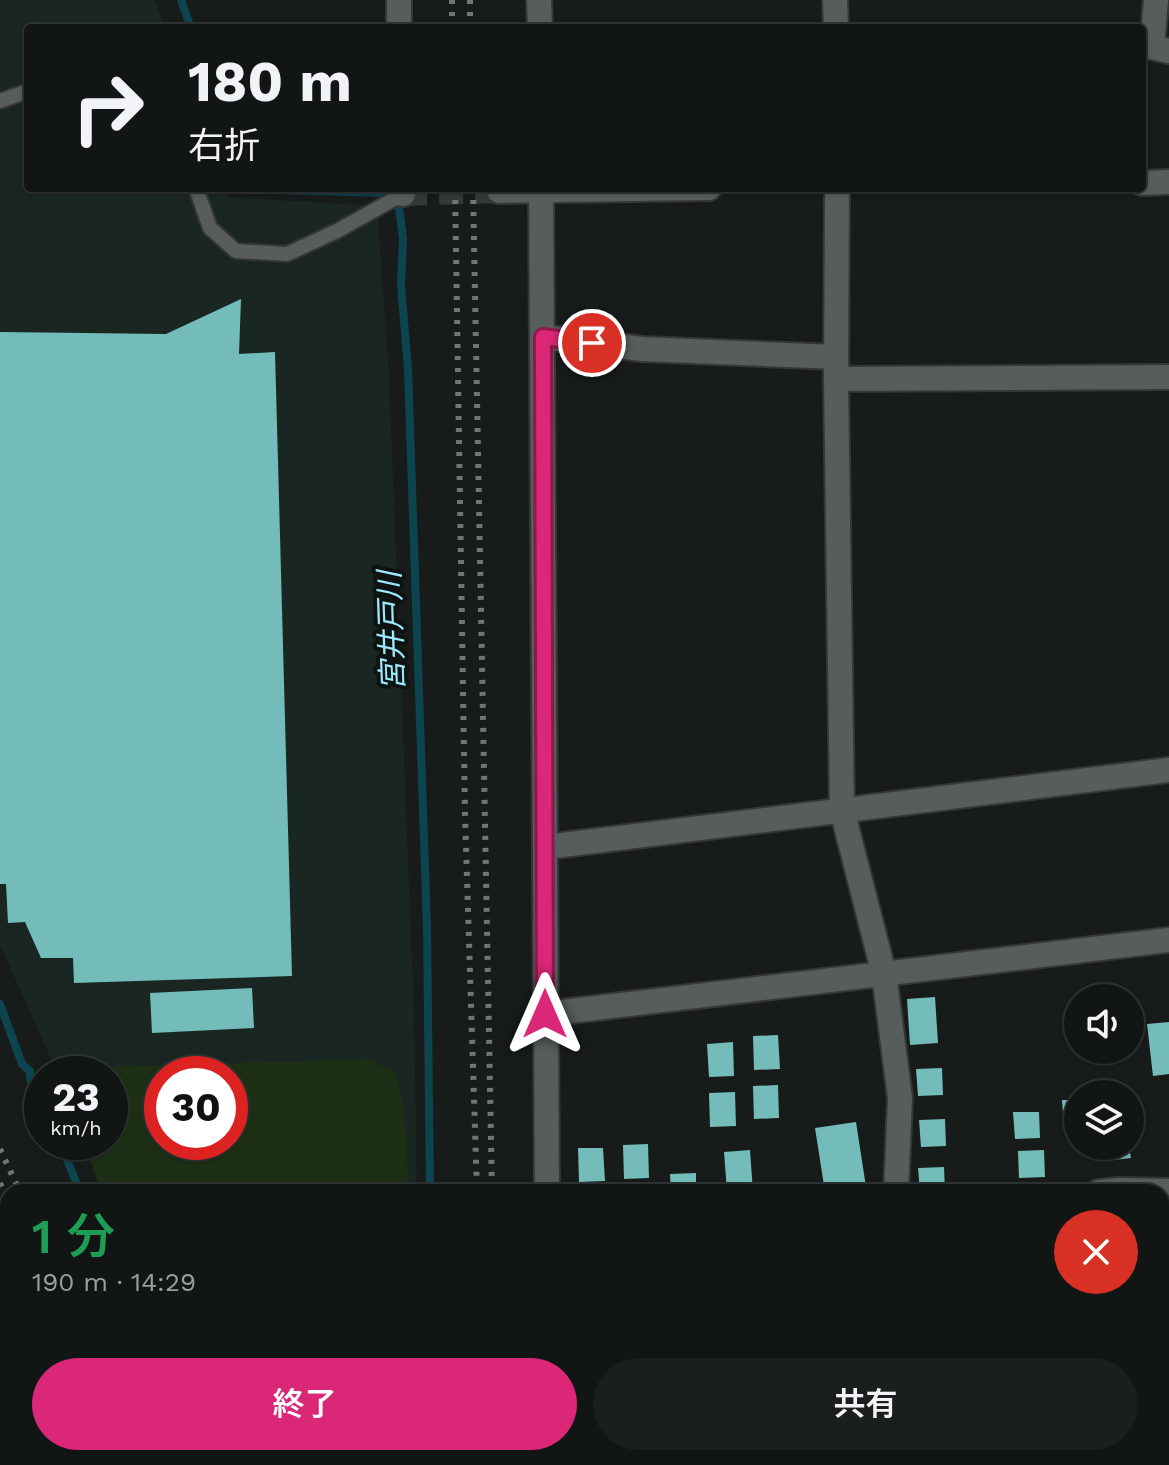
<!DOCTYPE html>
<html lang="ja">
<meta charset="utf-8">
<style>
:root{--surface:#111514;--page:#1a1e1d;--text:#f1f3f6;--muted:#9c9fa0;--line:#303434;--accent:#db2777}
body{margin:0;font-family:"Work Sans","Noto Sans JP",sans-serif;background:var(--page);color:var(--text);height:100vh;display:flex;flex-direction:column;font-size:30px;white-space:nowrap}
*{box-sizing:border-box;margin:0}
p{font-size:26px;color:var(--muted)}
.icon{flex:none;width:44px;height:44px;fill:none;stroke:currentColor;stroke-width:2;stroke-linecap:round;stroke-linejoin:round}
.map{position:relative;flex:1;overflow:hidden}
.drawer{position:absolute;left:0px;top:1184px;width:1170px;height:282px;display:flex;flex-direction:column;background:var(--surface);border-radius:24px 24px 0 0;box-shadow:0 2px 6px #0004,0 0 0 2px var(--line)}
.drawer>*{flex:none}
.top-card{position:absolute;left:24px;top:24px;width:1122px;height:168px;border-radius:8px;box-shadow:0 2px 6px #0004,0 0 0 2px var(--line);background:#111514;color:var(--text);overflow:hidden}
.controls{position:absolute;left:1064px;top:984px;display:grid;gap:16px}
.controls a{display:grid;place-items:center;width:80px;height:80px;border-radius:50%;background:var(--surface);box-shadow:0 2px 6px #0004,0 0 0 2px var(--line);font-size:40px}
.speed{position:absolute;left:24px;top:1056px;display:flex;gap:16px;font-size:40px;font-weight:700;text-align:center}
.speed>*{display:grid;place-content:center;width:104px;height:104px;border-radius:50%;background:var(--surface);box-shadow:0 2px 6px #0004,0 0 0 2px var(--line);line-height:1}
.speed small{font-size:20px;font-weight:400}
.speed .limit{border:12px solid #d22;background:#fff;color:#111}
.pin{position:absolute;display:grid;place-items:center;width:68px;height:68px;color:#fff;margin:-34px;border:4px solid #fff;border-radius:50%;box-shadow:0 2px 8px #0007}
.me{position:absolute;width:88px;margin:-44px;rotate:0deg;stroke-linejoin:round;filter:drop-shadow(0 0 6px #0008)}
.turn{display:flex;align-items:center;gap:28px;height:168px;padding:0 32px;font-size:36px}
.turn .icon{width:104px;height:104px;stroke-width:2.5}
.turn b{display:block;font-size:56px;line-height:68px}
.round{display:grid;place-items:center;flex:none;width:84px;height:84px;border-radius:42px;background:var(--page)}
.head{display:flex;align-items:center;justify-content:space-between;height:136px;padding:0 32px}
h1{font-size:48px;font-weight:600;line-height:60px;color:#1e9e55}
.button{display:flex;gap:16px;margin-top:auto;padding:16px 32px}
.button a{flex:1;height:92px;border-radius:48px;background:var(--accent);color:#fff;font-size:32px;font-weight:600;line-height:92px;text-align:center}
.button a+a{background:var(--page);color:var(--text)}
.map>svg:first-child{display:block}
.built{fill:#1a2622;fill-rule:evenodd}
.green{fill:#1d3015;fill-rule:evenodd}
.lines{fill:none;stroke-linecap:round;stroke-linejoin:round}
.stream{stroke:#0c4550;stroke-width:8}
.building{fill:#73bcba}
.minor-tunnel{stroke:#353a39;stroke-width:24;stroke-dasharray:24 12;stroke-linecap:butt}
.service-casing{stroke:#343736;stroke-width:18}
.minor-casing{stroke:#343736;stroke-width:28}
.tertiary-casing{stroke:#343736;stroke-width:28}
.service{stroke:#575d5b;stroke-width:14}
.minor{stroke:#575d5b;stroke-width:24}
.tertiary{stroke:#575d5b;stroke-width:24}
.rail{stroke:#717675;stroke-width:6;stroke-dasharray:4 8;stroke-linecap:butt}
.route-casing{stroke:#8e194d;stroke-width:20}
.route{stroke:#db2777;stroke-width:14}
.labels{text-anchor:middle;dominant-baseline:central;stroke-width:8;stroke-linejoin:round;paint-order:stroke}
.water-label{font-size:30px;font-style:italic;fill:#9bebfd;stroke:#0e1312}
</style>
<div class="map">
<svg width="1169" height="1465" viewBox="0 0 1169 1465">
<rect width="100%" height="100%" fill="#171c1b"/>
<path class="built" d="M0,0H155L165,28H28V188H224L228,197L377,206L389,376L414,1012L417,1192H102L110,1142V1074H58L0,945ZM162,1074H230V1142H162Z"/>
<path class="green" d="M367,1059L395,1072L404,1110L409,1192H102L83,1142H110V1074H58L56,1069ZM162,1074H230V1142H162Z
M204,1458H438L439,1465H206Z"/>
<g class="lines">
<path class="stream" d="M181,0L191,28
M267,188L277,190L388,193L398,200L403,239L401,285L408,369L427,927L430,1192
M0,1004L22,1064L30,1071V1079L42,1104
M60,1142L80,1192
M171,1458L174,1465
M227,1465L241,1458"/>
</g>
<path class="building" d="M241,299L239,354L275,352L292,976L74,983L73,958H41L25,922L8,923L6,884H0V332L166,334Z
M252,988L254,1028L152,1033L150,993Z
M935,997L938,1043L910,1045L907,999Z
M1169,1022V1074L1153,1076L1147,1024Z
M778,1035L780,1069L754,1070L753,1036Z
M733,1042L734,1076L709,1077L707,1044Z
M942,1068L943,1095L918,1096L916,1069Z
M778,1085L779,1118L754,1119L753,1086Z
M735,1092L736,1126L710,1127L709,1093Z
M1062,1100H1078V1127H1064Z
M1013,1112H1039L1040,1138L1015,1139Z
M945,1119L946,1146L921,1147L919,1120Z
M856,1122L866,1187L825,1192L815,1128Z
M648,1144L649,1178L624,1179L623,1145Z
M1103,1146H1129L1131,1158L1105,1161Z
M578,1148H603L605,1181L579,1182Z
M750,1150L753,1192H727L724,1152Z
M1044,1150L1045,1177L1019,1178L1018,1151Z
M944,1167L945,1192H920L918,1168Z
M696,1173V1192H671L670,1174Z"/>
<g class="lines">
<path class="minor-tunnel" d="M403,194L499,191"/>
<g class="service-casing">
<path id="service" d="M0,101L28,91
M196,188L210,228L236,251L287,254L337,231L403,194"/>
</g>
<g class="minor-casing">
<path id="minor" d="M399,0V28
M539,0L540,28
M835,0L836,28
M1156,0L1152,47L1169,51
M1142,183L1169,182
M403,188V194
M541,188L547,1192
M837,188L836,379L842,810L884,974L900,1098L896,1192
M499,191L709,188
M543,337L642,349L836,357
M836,379L1169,377
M546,847L1169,770
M1099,1192L1120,1190L1169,1191
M0,1350L8,1371
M1162,1455L1169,1457
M40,1458L42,1465
M554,1458V1465
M864,1465V1458
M998,1465L1000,1458"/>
</g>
<g class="tertiary-casing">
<path id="tertiary" d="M545,1014L1169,940"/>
</g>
<use href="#service" class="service"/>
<use href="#minor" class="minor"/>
<use href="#tertiary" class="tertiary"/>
<path class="rail" d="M452,0V28
M470,0V28
M455,188L465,815L477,1192
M473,188L492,1192
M0,1149L20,1192
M0,1183L8,1201
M120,1458L123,1465
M138,1458L141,1465
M486,1458L487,1465
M503,1458L504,1465"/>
</g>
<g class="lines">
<g class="route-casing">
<path id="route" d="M545,1014L543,337L592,343"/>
</g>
<use href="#route" class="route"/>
</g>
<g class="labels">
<g class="water-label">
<text transform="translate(391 631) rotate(-92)">宮井戸川</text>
</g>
</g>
</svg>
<div class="controls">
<a><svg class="icon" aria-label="sound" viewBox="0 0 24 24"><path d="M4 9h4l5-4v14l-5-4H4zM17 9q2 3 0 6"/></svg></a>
<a><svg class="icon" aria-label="layers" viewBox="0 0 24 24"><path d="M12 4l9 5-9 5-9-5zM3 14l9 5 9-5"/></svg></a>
</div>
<div class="speed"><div>23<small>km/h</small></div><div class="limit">30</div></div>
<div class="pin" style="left:592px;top:343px;background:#d93025"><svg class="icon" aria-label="arrive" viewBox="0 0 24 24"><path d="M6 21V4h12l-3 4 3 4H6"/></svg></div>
<svg class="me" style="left:545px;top:1014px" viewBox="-20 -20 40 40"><path d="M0-17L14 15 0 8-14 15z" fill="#db2777" stroke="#fff" stroke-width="4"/></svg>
<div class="top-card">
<div class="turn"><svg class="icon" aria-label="right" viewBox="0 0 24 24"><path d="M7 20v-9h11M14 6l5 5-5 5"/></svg><div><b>180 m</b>右折</div></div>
</div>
<section class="drawer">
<div class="head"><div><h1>1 分</h1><p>190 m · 14:29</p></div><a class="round" style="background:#d93025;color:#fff"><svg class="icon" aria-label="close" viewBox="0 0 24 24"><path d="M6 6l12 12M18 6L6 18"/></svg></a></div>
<div class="button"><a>終了</a><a>共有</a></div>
</section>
</div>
